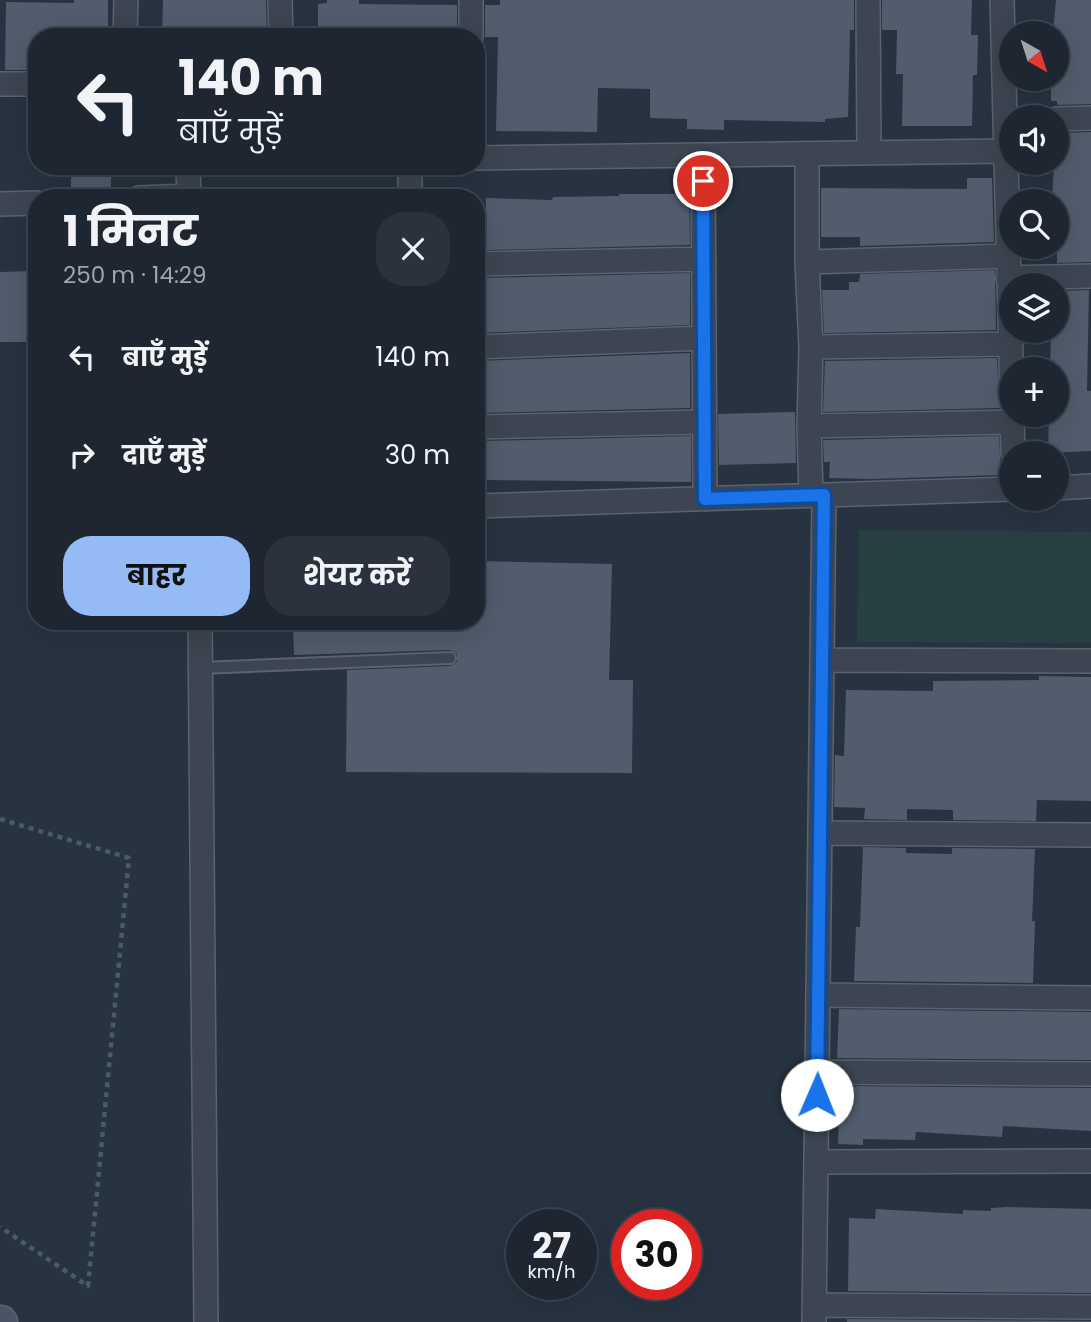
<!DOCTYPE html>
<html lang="hi">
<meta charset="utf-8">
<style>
:root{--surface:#1d2631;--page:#2a323d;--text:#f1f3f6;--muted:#a0a5ab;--line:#3b434d;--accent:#94bbf5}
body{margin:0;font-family:Poppins,"Noto Sans Devanagari",sans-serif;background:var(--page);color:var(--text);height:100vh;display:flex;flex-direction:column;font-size:26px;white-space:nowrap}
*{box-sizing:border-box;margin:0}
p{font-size:23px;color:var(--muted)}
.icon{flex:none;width:38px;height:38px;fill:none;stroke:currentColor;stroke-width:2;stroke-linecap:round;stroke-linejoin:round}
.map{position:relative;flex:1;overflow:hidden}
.side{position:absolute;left:28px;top:189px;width:457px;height:441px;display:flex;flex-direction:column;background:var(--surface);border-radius:28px;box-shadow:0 7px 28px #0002,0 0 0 2px var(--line)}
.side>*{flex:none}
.banner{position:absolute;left:28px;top:28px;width:457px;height:147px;border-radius:28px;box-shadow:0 7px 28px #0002,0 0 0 2px var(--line);background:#1d2631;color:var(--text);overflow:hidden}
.needle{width:46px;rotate:141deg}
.controls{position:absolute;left:999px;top:21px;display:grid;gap:14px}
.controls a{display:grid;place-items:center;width:70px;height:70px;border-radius:50%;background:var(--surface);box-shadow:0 7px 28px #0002,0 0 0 2px var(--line);font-size:35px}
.speed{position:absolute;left:506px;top:1209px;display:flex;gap:14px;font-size:35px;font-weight:700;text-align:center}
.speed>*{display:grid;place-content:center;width:91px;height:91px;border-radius:50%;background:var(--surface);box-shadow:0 7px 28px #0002,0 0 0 2px var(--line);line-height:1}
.speed small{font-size:18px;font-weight:400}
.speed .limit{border:10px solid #d22;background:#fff;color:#111}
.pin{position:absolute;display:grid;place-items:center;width:60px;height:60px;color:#fff;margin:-30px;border:4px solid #fff;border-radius:50%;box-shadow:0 2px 7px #0007}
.me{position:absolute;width:77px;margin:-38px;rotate:1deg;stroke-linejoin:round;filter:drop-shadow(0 0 5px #0008)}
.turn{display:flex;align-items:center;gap:24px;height:147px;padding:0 35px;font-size:32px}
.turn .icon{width:91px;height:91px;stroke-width:2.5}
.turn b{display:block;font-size:49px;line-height:60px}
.round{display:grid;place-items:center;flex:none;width:74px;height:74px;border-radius:28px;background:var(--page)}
.overview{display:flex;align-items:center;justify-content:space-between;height:119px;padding:0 35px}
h1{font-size:42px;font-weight:700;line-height:52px}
.primary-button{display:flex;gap:14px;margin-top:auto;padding:14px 35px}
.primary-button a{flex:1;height:80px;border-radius:28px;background:var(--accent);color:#111;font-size:28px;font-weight:700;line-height:80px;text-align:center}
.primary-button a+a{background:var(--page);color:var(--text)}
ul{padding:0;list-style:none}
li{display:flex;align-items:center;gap:21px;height:98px;padding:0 35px}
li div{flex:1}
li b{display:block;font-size:26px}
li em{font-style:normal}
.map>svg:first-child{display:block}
.green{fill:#294042}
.building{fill:#515c6c}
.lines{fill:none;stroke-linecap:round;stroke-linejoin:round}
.lane-casing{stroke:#5a636e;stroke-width:14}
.street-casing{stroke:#5a636e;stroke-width:26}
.secondary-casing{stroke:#5a636e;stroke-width:35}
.path{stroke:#485d5f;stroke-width:4.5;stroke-dasharray:5 5;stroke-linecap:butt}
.lane{stroke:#3c4551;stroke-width:10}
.street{stroke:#3c4551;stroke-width:23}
.secondary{stroke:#4a5464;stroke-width:32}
.route-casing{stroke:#114b97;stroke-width:18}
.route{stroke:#1a73e8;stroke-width:12}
</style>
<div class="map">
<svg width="1091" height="1322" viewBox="0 0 1091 1322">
<rect width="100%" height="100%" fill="#273341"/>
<path class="green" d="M859,530L1091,532V643L857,642Z"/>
<path class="building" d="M74,0H108V37H37V70H5L6,2L74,3Z
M163,0H266L267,37H162Z
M327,0H359V4L457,5V37H318V4L327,3Z
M500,0H854V30H850L848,117L825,119V122L724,120V130L687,129V119L650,118V89L598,88L597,132L496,131L498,37H485V5H500Z
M882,0H972L971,35H978L977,75H973L972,126H902L903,74H896L897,30H882Z
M1056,0H1091V104L1057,105V101H1051V79H1057V33H1053Z
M1091,132V262L1057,263V201H1052L1054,163H1057V133Z
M71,166H111V189H71Z
M967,178H992L994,242L860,246V237H821V188L967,189Z
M619,194H689L690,245L485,250L486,198L552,200L553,197L619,196Z
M995,270L996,330L824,333L822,290H849V282H859L860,274Z
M31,271V342H0V272Z
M690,273V325L476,333V284H484V278Z
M1089,290L1087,391H1091V451L1048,453L1049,415H1057V367H1050L1051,331H1057V291Z
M690,353V408L476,413V361Z
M997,358L1000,408L823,412L825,361Z
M795,412L796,463L719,465L718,414Z
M691,436V482L481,480L482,441Z
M999,436L1001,475L872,479L829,478L830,462H824L823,440Z
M479,561L612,564L609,680H633L632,773L346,772L347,670L450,666L457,662V654L450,650L294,655L293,621H477Z
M1039,676L1091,677V801L1037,800L1036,821L953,820V810L907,809V820L864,819L865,808L834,807L835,755L844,756L846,690L933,691V681L1039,680Z
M863,847L906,848V853L952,854V848L1035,849L1032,921H1035L1033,983L854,981L856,927H860Z
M839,1009L1091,1012V1060L837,1058Z
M840,1086L1091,1088V1131L1003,1126L1002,1137L916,1132L915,1140L863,1139V1145L838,1144Z
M1008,1207L1091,1209V1293L848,1291L849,1218L875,1219L876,1209L963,1214V1210L991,1211V1208Z
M847,1319L1091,1321V1322H847Z"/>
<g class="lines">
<g class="lane-casing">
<path id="lane" d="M200,668L450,658"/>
</g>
<g class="street-casing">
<path id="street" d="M280,0L281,37
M868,0L869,153
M1002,0L1012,400
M125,37L126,0
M471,37V0
M0,84H37
M1057,119L1091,118
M807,154V262L811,347L809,426L811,495
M703,155L705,499
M476,158L1005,151
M188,166L189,198
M139,198L189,196
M410,198V166
M0,204L37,203
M807,262L1008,256
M476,264L704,259
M1008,278L1091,276
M476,347L704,338
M811,347L1009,344
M1012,415L1013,453
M809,426L1012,422
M476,427L703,422
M1057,488L1091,486
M476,506L1012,489
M200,621L206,1322
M822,660L1091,661
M820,833L1091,835
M818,995L1091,998
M818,1072L1091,1074
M816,1162L1091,1161
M815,1305L1091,1307
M814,1322L824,495"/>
</g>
<g class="secondary-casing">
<path id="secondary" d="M0,1322H1"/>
</g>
<path class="path" d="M0,819L129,858L88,1286L0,1227"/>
<use href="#lane" class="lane"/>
<use href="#street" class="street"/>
<use href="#secondary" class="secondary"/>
</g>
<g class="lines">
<g class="route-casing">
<path id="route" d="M703,181L705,499L824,495L817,1095"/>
</g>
<use href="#route" class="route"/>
</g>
</svg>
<div class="controls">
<a><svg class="needle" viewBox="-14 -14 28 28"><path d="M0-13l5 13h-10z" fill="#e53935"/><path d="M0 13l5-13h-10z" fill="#a0a5ab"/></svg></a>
<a><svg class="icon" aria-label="sound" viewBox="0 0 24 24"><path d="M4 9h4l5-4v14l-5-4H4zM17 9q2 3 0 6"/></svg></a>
<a><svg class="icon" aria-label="search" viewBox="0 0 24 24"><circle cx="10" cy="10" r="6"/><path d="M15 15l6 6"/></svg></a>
<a><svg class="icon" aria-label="layers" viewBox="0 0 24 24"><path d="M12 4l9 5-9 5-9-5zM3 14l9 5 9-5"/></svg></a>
<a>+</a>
<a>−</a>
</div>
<div class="speed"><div>27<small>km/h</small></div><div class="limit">30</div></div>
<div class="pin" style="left:703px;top:181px;background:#d93025"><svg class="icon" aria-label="arrive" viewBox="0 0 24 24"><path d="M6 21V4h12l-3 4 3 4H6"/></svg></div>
<svg class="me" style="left:817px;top:1095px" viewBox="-20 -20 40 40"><circle r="19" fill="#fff"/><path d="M0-13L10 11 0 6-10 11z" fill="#1a73e8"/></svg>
<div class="banner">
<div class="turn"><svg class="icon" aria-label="left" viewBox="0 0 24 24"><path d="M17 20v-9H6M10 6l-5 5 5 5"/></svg><div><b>140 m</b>बाएँ मुड़ें</div></div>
</div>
<section class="side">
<div class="overview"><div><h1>1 मिनट</h1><p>250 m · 14:29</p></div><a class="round"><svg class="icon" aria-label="close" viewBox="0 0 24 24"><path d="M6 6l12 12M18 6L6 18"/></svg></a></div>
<ul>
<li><svg class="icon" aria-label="left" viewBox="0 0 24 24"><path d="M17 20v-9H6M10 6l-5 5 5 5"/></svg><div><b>बाएँ मुड़ें</b></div><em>140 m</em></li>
<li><svg class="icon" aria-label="right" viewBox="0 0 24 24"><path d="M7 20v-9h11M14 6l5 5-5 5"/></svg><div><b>दाएँ मुड़ें</b></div><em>30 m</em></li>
</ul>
<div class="primary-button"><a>बाहर</a><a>शेयर करें</a></div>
</section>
</div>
